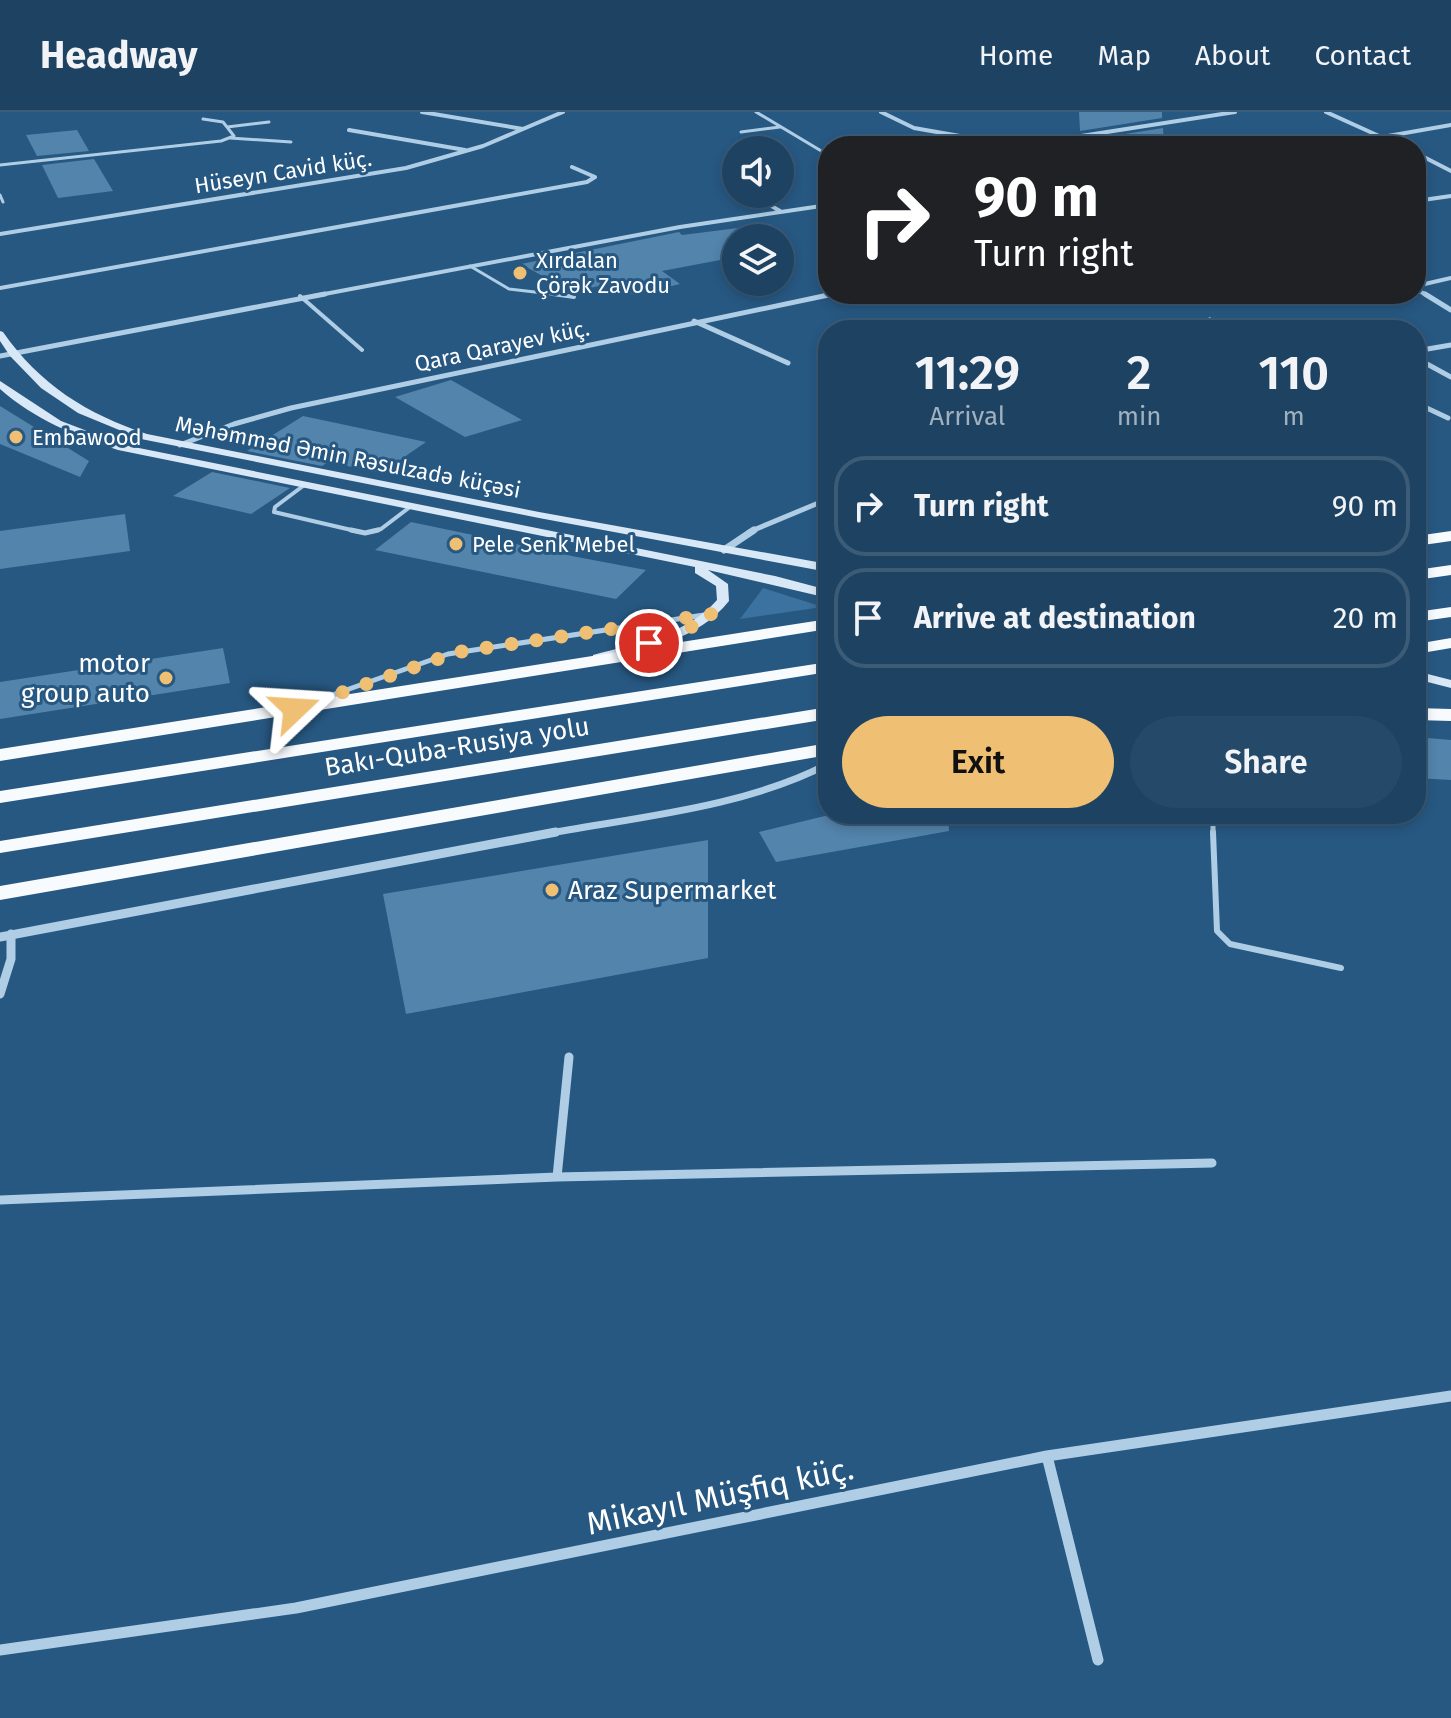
<!DOCTYPE html>
<meta charset="utf-8">
<style>
:root{--surface:#1d4262;--page:#254968;--text:#f1f3f6;--muted:#a0b0be;--line:#3b5b77;--accent:#efbf74}
body{margin:0;font-family:"Fira Sans",sans-serif;background:var(--page);color:var(--text);height:100vh;display:flex;flex-direction:column;font-size:30px;white-space:nowrap}
*{box-sizing:border-box;margin:0}
p{font-size:26px;color:var(--muted)}
.icon{flex:none;width:44px;height:44px;fill:none;stroke:currentColor;stroke-width:2;stroke-linecap:round;stroke-linejoin:round}
.map{position:relative;flex:1;overflow:hidden}
.panel{position:absolute;left:818px;top:208px;width:608px;height:504px;display:flex;flex-direction:column;background:var(--surface);border-radius:32px;box-shadow:0 4px 12px #0003,0 0 0 2px var(--line)}
.panel>*{flex:none}
.hud{position:absolute;left:818px;top:24px;width:608px;height:168px;border-radius:32px;box-shadow:0 4px 12px #0003,0 0 0 2px var(--line);background:#202124;color:#fff;overflow:hidden}
.buttons{position:absolute;left:722px;top:24px;display:grid;gap:16px}
.buttons a{display:grid;place-items:center;width:72px;height:72px;border-radius:50%;background:var(--surface);box-shadow:0 4px 12px #0003,0 0 0 2px var(--line);font-size:40px}
.pin{position:absolute;display:grid;place-items:center;width:68px;height:68px;color:#fff;margin:-34px;border:4px solid #fff;border-radius:50%;box-shadow:0 2px 8px #0007}
.me{position:absolute;width:88px;margin:-44px;rotate:70deg;stroke-linejoin:round;filter:drop-shadow(0 0 6px #0008)}
.turn{display:flex;align-items:center;gap:28px;height:168px;padding:0 24px;font-size:36px}
.turn .icon{width:104px;height:104px;stroke-width:2.5}
.turn b{display:block;font-size:56px;line-height:68px}
.eta{display:flex;justify-content:space-evenly;align-items:center;height:136px;text-align:center}
.eta b{font-size:48px;font-weight:600;line-height:56px}
.action{display:flex;gap:16px;margin-top:auto;padding:16px 24px}
.action a{flex:1;height:92px;border-radius:48px;background:var(--accent);color:#111;font-size:32px;font-weight:600;line-height:92px;text-align:center}
.action a+a{background:var(--page);color:var(--text)}
ul{padding:0;list-style:none}
li{display:flex;align-items:center;gap:24px;height:100px;margin:0 16px 12px;padding:0 8px;border:4px solid var(--line);border-radius:32px}
li div{flex:1}
li b{display:block;font-size:30px}
li em{font-style:normal}
header{display:flex;align-items:center;gap:48px;box-sizing:border-box;height:112px;padding:0 40px;background:var(--surface);border-bottom:2px solid var(--line)}
header strong{font-size:38px}
nav{display:flex;gap:44px;margin-inline-start:auto;font-size:28px}
.map>svg:first-child{display:block}
.green{fill:#3b729f}
.building{fill:#5384ac}
.lines{fill:none;stroke-linecap:round;stroke-linejoin:round}
.service-far3{stroke:#afcee6;stroke-width:3}
.service-far2{stroke:#afcee6;stroke-width:4}
.service-far1{stroke:#afcee6;stroke-width:5}
.service{stroke:#afcee6;stroke-width:6}
.minor-far4{stroke:#afcee6;stroke-width:4}
.minor-far3{stroke:#afcee6;stroke-width:5}
.minor-far2{stroke:#afcee6;stroke-width:7}
.minor-far1{stroke:#afcee6;stroke-width:9}
.minor{stroke:#afcee6;stroke-width:11}
.secondary{fill:#d8e8f6;fill-rule:evenodd}
.trunk{fill:#f8fbfe;fill-rule:evenodd}
.route{stroke:#efbf74;stroke-width:14;stroke-dasharray:0 25.2}
.poi-dot{fill:#efbf74;stroke:#275882;stroke-width:3}
.labels{text-anchor:middle;dominant-baseline:central;stroke-width:6;stroke-linejoin:round;paint-order:stroke}
.far-street-label{font-size:22px;fill:#fff;stroke:#275882}
.far-poi-label{font-size:22px;fill:#fff;stroke:#275882;text-anchor:start}
.poi-label{font-size:26px;fill:#fff;stroke:#275882;text-anchor:end}
.street-label{font-size:26px;fill:#fff;stroke:#275882}
.near-street-label{font-size:32px;fill:#fff;stroke:#275882}
</style>
<header>
<strong>Headway</strong>
<nav><a>Home</a><a>Map</a><a>About</a><a>Contact</a></nav>
</header>
<div class="map">
<svg width="1451" height="1606" viewBox="0 0 1451 1606">
<rect width="100%" height="100%" fill="#275882"/>
<path class="green" d="M763,476L823,495L740,507Z"/>
<path class="building" d="M1079,0H1162V6L1080,19Z
M1163,16L1164,34H1081V29Z
M77,18L89,39L37,44L26,23Z
M94,47L113,79L58,86L42,53Z
M771,112L774,126H736V145L662,159L680,172L634,183L613,171L571,180L521,152L679,120L682,123Z
M451,268L522,308L465,325L395,285Z
M0,294L89,349L80,365L0,332Z
M303,304L426,330L381,361L328,350L322,354L247,339Z
M212,360L290,376L251,402L173,384Z
M125,402L130,439L0,457V419Z
M411,410L577,445L646,458L616,487L375,438Z
M223,536L230,571L0,607V570Z
M1416,625L1451,628V668L1416,666Z
M833,702H948L949,719L776,750L759,720Z
M708,728V846L406,902L383,782Z"/>
<g class="lines">
<path class="service-far3" d="M756,0L828,43
M227,15L269,10
M741,20L780,15
M230,26L291,30
M966,34L989,29
M0,53L221,29L234,24L223,10L203,7
M0,83L3,90
M470,154L509,177L569,184"/>
<path class="service-far2" d="M553,182L574,185
M300,184L362,238
M303,374L275,395L274,400L360,420
M370,420L381,417L410,395"/>
<path class="service-far1" d="M351,418L365,421L378,418
M318,588L448,542L704,503
M1199,702L1213,711V722"/>
<path class="service" d="M1213,720L1217,819L1230,832L1341,856"/>
<path class="minor-far4" d="M422,0L523,17
M881,0L914,16L1017,34L1235,0
M1326,0L1401,34
M349,18L465,38
M1331,34L1451,13
M1416,41L1451,59
M751,82L780,99
M1416,89L1451,84
M0,122L406,56L483,34L563,0
M1416,174L1451,166
M0,176L587,70L595,65L572,55
M1416,177L1428,184
M314,184L680,115L828,93
M822,184L835,182"/>
<path class="minor-far3" d="M1425,182L1451,198
M1210,208L1226,218
M694,209L788,251
M1416,239L1451,233
M0,244L325,182
M1416,246L1451,265
M1416,291L1448,306
M180,333L234,312L291,296L833,182
M749,420L828,387"/>
<path class="minor-far2" d="M724,438L754,418
M545,722C637,705 746,695 828,652"/>
<path class="minor-far1" d="M0,825L556,720
M0,882L11,847V822
M557,1065L569,945
M0,1088L557,1065L1212,1051"/>
<path class="minor" d="M1047,1344L1098,1548
M0,1538L296,1496L1047,1344L1451,1284"/>
<path class="secondary" d="M0,219L3,220C40,273 87,302 147,322L539,400L828,452V460L539,406L141,327L78,301L41,276L10,244L0,229Z
M0,269L61,309L124,333L775,464L828,478V486L708,458L728,472L729,489C698,528 648,536 603,549H593V543C637,531 685,524 717,488L716,474L695,461V455L118,338C75,324 34,307 0,277Z
M1416,559L1451,568V576L1416,567Z"/>
<path class="trunk" d="M1451,419V429L1416,434V424Z
M1451,453V463L1416,468V458Z
M1451,495V505L1416,510V500Z
M828,507V517L0,649V637Z
M1451,526V536L1416,542V532Z
M828,550V560L0,691V679Z
M828,595V607L0,741V729Z
M1416,596L1451,597V609L1416,608Z
M828,631V643L0,788V774Z"/>
</g>
<g class="lines">
<path class="route" d="M295,597L458,540L712,502L688,517L649,531"/>
</g>
<g class="poi-dot">
<circle cx="520" cy="161" r="8"/>
<circle cx="16" cy="325" r="8"/>
<circle cx="456" cy="432" r="8"/>
<circle cx="166" cy="566" r="8"/>
<circle cx="552" cy="778" r="8"/>
</g>
<g class="labels">
<g class="far-street-label">
<text transform="translate(283 60) rotate(-9)">Hüseyn Cavid küç.</text>
<text transform="translate(502 234) rotate(-12)">Qara Qarayev küç.</text>
<text transform="translate(348 345) rotate(11)">Məhəmməd Əmin Rəsulzadə küçəsi</text>
</g>
<g class="far-poi-label">
<text x="536" y="148">Xırdalan<tspan x="536" dy="25">Çörək Zavodu</tspan></text>
<text x="32" y="325">Embawood</text>
<text x="472" y="432">Pele Senk Mebel</text>
</g>
<g class="poi-label">
<text x="150" y="551">motor<tspan x="150" dy="30">group auto</tspan></text>
<text x="568" y="778" text-anchor="start">Araz Supermarket</text>
</g>
<g class="street-label">
<text transform="translate(457 635) rotate(-9)">Bakı-Quba-Rusiya yolu</text>
</g>
<g class="near-street-label">
<text transform="translate(720 1384) rotate(-12)">Mikayıl Müşfiq küç.</text>
</g>
</g>
</svg>
<div class="buttons">
<a><svg class="icon" aria-label="sound" viewBox="0 0 24 24"><path d="M4 9h4l5-4v14l-5-4H4zM17 9q2 3 0 6"/></svg></a>
<a><svg class="icon" aria-label="layers" viewBox="0 0 24 24"><path d="M12 4l9 5-9 5-9-5zM3 14l9 5 9-5"/></svg></a>
</div>
<div class="pin" style="left:649px;top:531px;background:#d93025"><svg class="icon" aria-label="arrive" viewBox="0 0 24 24"><path d="M6 21V4h12l-3 4 3 4H6"/></svg></div>
<svg class="me" style="left:295px;top:597px" viewBox="-20 -20 40 40"><path d="M0-17L14 15 0 8-14 15z" fill="#efbf74" stroke="#fff" stroke-width="4"/></svg>
<div class="hud">
<div class="turn"><svg class="icon" aria-label="right" viewBox="0 0 24 24"><path d="M7 20v-9h11M14 6l5 5-5 5"/></svg><div><b>90 m</b>Turn right</div></div>
</div>
<section class="panel">
<div class="eta">
<div><b>11:29</b><p>Arrival</p></div>
<div><b>2</b><p>min</p></div>
<div><b>110</b><p>m</p></div>
</div>
<ul>
<li><svg class="icon" aria-label="right" viewBox="0 0 24 24"><path d="M7 20v-9h11M14 6l5 5-5 5"/></svg><div><b>Turn right</b></div><em>90 m</em></li>
<li><svg class="icon" aria-label="arrive" viewBox="0 0 24 24"><path d="M6 21V4h12l-3 4 3 4H6"/></svg><div><b>Arrive at destination</b></div><em>20 m</em></li>
</ul>
<div class="action"><a>Exit</a><a>Share</a></div>
</section>
</div>
